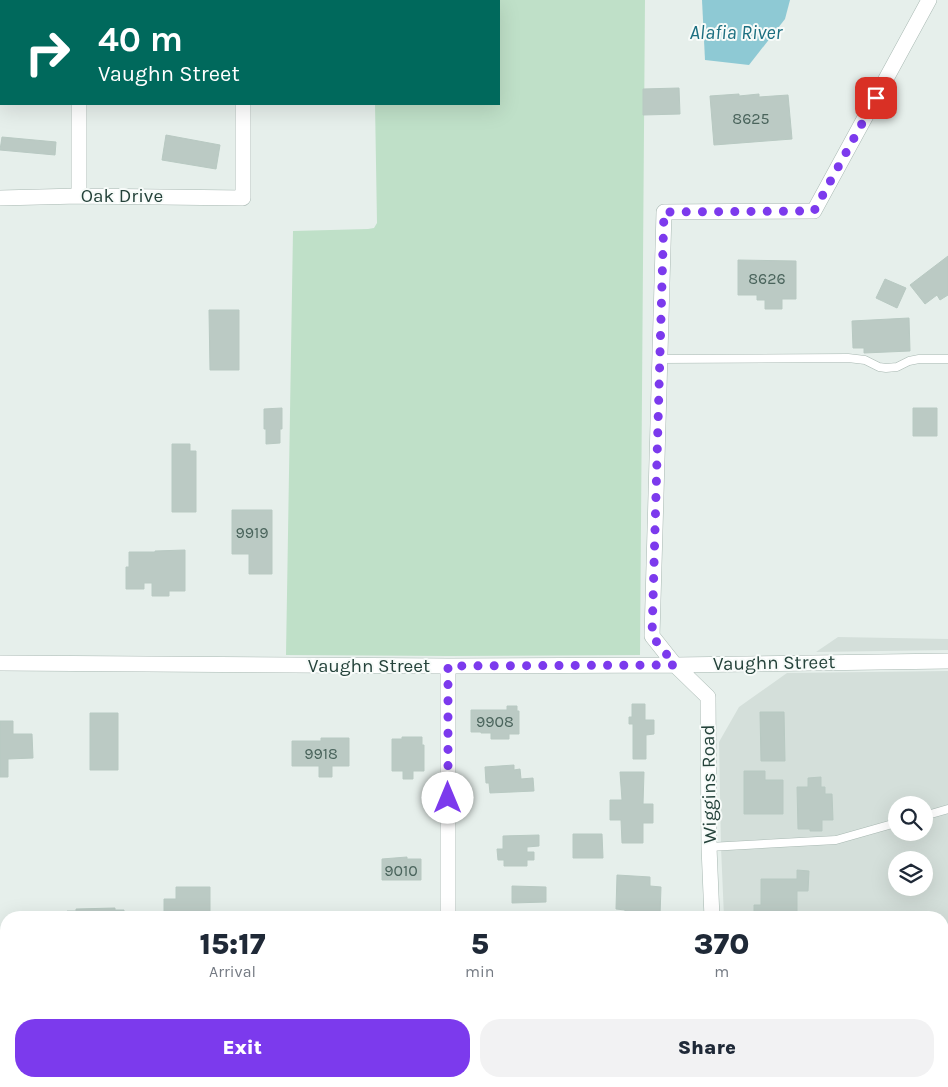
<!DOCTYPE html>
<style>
:root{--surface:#fff;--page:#f2f2f3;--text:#1f2937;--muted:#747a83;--accent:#7c3aed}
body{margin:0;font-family:Karla,sans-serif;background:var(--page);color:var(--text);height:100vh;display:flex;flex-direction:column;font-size:19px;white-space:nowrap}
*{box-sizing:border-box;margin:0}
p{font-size:16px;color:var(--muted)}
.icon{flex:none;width:28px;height:28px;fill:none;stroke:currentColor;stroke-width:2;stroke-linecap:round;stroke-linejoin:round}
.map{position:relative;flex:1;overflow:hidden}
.side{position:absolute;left:0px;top:911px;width:949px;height:176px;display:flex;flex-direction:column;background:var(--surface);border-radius:20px 20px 0 0;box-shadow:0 5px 20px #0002}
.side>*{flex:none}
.hud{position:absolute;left:0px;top:0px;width:500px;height:105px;box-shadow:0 5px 20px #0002;background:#00695c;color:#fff;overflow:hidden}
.tools{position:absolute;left:888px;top:796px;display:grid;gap:10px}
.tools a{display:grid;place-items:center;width:45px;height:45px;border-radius:50%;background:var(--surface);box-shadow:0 5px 20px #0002;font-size:25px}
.pin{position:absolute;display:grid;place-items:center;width:42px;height:42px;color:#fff;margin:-21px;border-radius:10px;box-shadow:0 2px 8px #0006}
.me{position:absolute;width:55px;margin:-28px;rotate:0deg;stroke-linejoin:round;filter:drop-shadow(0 0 4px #0008)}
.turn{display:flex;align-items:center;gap:18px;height:105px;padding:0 15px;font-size:22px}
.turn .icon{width:65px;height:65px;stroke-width:2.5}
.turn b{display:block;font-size:35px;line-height:42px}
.eta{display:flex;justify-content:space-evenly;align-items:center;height:85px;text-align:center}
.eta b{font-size:30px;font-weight:800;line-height:35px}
.cta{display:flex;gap:10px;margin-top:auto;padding:10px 15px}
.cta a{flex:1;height:58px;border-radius:20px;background:var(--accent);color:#fff;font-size:20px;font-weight:800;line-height:58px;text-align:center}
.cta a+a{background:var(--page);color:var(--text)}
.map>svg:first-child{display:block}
.built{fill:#d4dfda;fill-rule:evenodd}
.green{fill:#bfe0c8}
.water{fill:#8ec9d4}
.building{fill:#bbcac4;stroke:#b8c9c2}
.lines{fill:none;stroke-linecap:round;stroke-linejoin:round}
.service-casing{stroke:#a8b8b2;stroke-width:9}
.minor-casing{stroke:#a8b8b2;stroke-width:16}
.service{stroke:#fff;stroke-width:8}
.minor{stroke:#fff;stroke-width:15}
.route{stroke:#7c3aed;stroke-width:9;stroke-dasharray:0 16.2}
.labels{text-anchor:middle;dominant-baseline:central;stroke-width:4;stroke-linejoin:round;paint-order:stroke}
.number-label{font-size:16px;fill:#4a645c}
.street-label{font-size:19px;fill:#24423a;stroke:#f7fbf9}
.water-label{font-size:20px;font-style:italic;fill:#1c6f80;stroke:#f7fbf9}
</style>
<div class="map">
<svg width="948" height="1087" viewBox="0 0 948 1087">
<rect width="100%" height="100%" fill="#e6efeb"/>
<path class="built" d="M838,637L948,639V650L816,652Z
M948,671V1033L942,1027V918L724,917L721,847L719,742L739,707L787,673ZM896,805H924V832H896ZM896,860H924V888H896Z"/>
<path class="green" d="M373,0H645L640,655L448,656L286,655L293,231L368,229L374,228L377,223L375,104H499V1H373Z"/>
<path class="water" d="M702,0H790L785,19L749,65L705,60Z"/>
<path class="building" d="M679,88L680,114L643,115V89Z
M739,94V96L759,94V97L788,95L792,139L714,145L710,96Z
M166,135L220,145L216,169L162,160Z
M2,137L56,142L55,155L0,150Z
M948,256V295L940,300L937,295L925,304L910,285Z
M738,260L796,261V299H782V309H765V300H757V295H738Z
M885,279L906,288L897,308L876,298Z
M209,310H239V370H210Z
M909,318L910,351L864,353V348H853L852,321Z
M282,408V429H280V443L266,444V429H264V409Z
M913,408H937V436H913Z
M172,444H190V451H196V512H172Z
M232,510H272V574H249V554H232Z
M185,550V591H169V596H152V583H144V589H126V567H129V552H155V551Z
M632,704H645V720H654V734L646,735V759H633V724H629V717H632Z
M507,706H517V711H519V734H509V739H491V733H481V732H471V710H507Z
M760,712H784L785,761H761Z
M90,713H118V770H90Z
M0,721H13V734H32L33,758L8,759V777H0Z
M402,737H422V745H424V771H413V779H403V771H392V739H402Z
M321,738H349V766H332V777H319V766H292V741H321Z
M514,765V770L520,769L521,779L533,778L534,791L490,793L489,783H486L485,767Z
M744,771H765V780H783V814H744Z
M620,772H644L643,804H653V823H643V843H622L621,820H610V800H622Z
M821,777V787H825V794H832L833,820H822V831H810V829H798L797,787H808V778Z
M573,834H602L603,858H573Z
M539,835V846L527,847V852H534V860H527V866H504V860H498L497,849H503V836Z
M407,857V859H421V880H382V859Z
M797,870L809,871L808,891H797V918H754V905H761V879H797Z
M617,875L650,877V886L661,887L660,915L625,914V910L616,909Z
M512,886L546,887V902L512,903Z
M176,887H210V918H164V899H176Z
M115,908V910H124V918H67V911H76V909Z"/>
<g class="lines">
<g class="service-casing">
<path id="service" d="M660,359L848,358L865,360L879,367L886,368L897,367L909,361L919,359H948
M924,816L948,809
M709,847L836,840L896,823
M942,938H948
M942,1030H948"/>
</g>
<g class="minor-casing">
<path id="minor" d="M79,0V1
M243,0V1
M79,104V196
M0,198L79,196L243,198V104
M0,663L448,666L675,665L948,661
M448,666V911
M712,918L709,847L708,697L675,665L652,636L664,212L814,211L929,0
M708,1087L709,1081"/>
</g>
<use href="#service" class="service"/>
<use href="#minor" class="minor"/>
</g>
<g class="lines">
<path class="route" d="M448,798V666L675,665L652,636L664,212L814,211L876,98"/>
</g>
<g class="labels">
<g class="number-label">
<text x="751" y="118">8625</text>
<text x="767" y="278">8626</text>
<text x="252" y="532">9919</text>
<text x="495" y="721">9908</text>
<text x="321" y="753">9918</text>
<text x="401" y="870">9010</text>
</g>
<g class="street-label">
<text x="122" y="196">Oak Drive</text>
<text transform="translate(774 663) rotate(-1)">Vaughn Street</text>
<text x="369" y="666">Vaughn Street</text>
<text transform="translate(709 784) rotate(-91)">Wiggins Road</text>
</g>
<g class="water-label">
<text x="736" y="32">Alafia River</text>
</g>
</g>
</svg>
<div class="tools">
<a><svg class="icon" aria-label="search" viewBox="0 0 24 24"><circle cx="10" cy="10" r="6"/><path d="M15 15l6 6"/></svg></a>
<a><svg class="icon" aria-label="layers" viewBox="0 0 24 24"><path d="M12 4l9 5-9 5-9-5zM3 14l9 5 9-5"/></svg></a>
</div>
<div class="pin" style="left:876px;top:98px;background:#d93025"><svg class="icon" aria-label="arrive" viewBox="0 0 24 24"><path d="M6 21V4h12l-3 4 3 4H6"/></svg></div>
<svg class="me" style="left:448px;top:798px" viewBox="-20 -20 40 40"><circle r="19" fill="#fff"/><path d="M0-13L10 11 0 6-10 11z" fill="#7c3aed"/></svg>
<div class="hud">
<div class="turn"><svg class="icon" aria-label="right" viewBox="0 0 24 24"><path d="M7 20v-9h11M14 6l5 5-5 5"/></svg><div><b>40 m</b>Vaughn Street</div></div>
</div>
<section class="side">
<div class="eta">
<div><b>15:17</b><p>Arrival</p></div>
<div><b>5</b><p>min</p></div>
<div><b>370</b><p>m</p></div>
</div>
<div class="cta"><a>Exit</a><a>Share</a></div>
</section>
</div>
